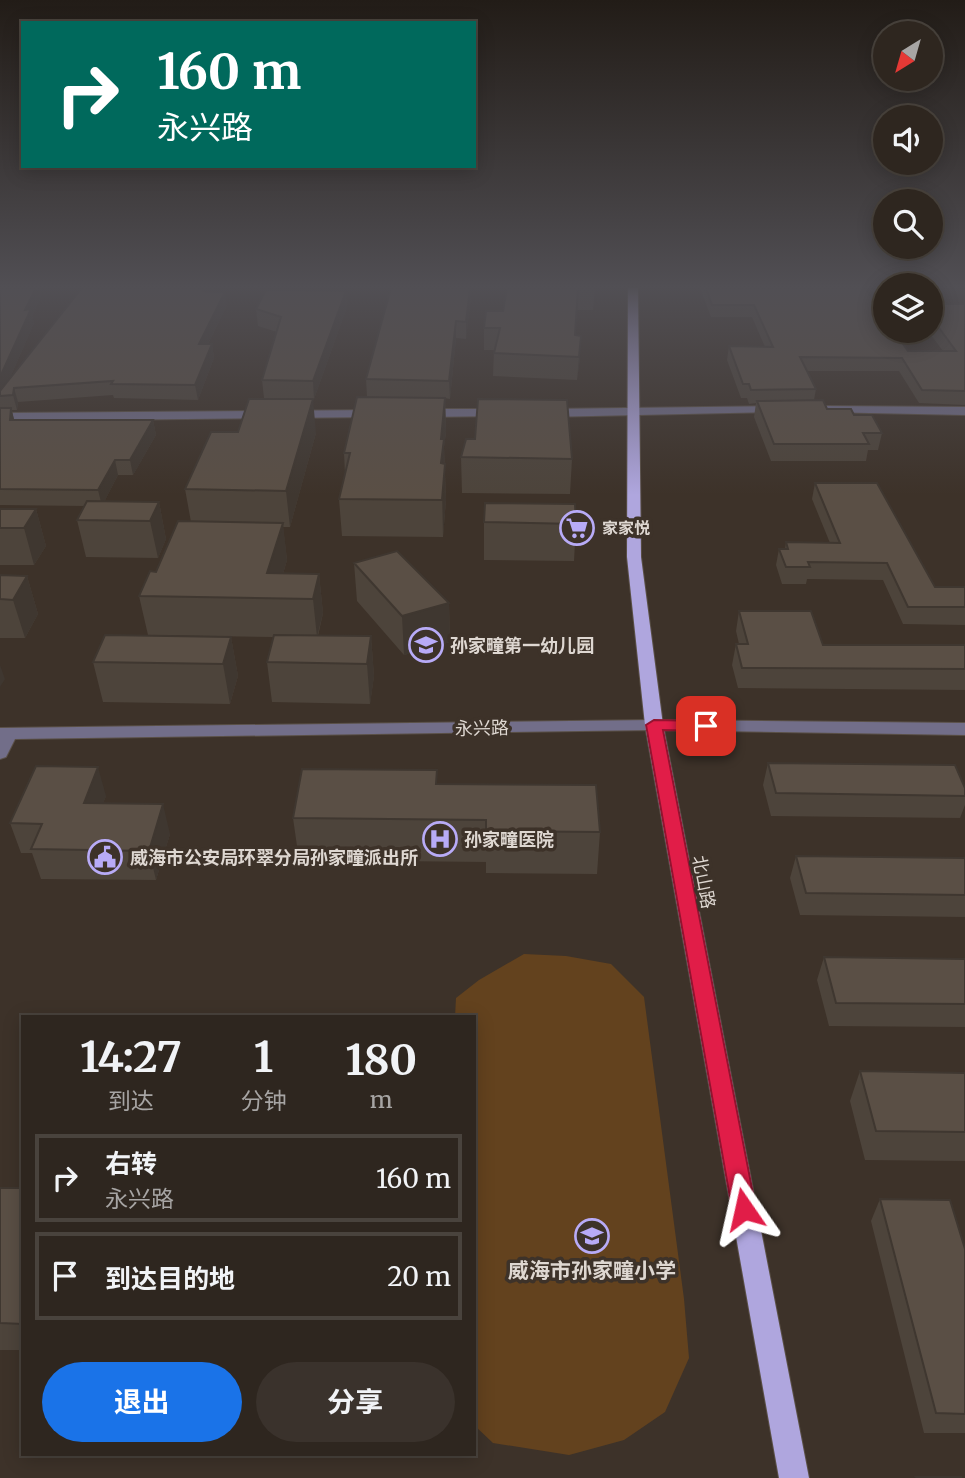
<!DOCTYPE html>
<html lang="zh">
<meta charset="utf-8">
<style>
:root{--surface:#2e261f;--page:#3a322c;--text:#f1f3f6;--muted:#a7a5a4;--line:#49433d;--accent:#1a73e8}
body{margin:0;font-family:Merriweather,"Noto Sans SC",serif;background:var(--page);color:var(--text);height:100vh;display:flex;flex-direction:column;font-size:26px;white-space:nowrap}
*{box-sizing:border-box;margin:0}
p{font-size:23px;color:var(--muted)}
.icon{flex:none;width:38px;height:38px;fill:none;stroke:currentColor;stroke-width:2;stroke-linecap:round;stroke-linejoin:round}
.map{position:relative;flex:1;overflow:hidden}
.drawer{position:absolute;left:21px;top:1015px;width:455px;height:441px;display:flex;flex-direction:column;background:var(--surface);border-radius:0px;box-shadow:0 4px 18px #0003,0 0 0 2px var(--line)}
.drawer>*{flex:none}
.top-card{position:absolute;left:21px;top:21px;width:455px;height:147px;border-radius:0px;box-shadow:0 4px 18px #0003,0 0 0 2px var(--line);background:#00695c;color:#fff;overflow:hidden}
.needle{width:46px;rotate:217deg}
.fabs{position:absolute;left:873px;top:21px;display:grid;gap:14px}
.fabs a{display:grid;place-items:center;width:70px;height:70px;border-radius:50%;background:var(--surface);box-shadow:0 4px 18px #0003,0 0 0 2px var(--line);font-size:35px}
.pin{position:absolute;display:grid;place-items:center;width:60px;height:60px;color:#fff;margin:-30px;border-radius:14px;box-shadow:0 4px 10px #0006}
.me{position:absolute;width:77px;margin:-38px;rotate:349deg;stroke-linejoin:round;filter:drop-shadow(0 0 5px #0008)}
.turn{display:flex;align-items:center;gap:24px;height:147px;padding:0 21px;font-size:32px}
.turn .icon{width:91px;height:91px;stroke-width:2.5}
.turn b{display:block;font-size:49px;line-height:60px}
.eta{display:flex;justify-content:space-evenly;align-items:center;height:119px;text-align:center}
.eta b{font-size:42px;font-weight:700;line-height:49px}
.action{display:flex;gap:14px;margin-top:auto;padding:14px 21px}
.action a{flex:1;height:80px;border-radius:42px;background:var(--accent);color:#fff;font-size:28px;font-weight:700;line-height:80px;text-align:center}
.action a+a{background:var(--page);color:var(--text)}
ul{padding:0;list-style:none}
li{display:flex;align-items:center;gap:21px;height:88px;margin:0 14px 10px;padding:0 7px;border:4px solid var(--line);border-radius:0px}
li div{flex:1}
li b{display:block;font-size:26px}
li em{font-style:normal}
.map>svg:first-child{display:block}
.green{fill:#63421e}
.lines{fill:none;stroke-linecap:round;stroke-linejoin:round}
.minor-casing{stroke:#5a5047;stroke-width:2}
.major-casing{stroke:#5a5047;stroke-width:2}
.minor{fill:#726e89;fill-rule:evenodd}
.major{fill:#afa6de;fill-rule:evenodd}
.wall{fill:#4d443b}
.shaded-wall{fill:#3f3730}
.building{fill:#5a4f45;stroke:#3f3730;stroke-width:2}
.route{fill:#e11d48;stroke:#92132f;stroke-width:2}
.labels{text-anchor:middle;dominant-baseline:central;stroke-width:7;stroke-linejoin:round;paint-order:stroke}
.far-poi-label{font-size:16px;font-weight:bold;fill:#ded7d1;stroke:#3d3229;text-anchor:start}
.poi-label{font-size:18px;font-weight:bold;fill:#ded7d1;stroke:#3d3229;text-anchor:start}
.street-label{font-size:18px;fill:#ded7d1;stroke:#3d3229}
.near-poi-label{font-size:21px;font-weight:bold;fill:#ded7d1;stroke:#3d3229}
</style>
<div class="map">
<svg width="965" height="1478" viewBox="0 0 965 1478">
<rect width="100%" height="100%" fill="#3d3229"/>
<path class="green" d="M524,954L566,956L611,964L644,997L684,1299L689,1358L665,1412L624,1440L569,1455L493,1443L474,1425V1017H455L456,998L479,980Z"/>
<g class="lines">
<g class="minor-casing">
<path id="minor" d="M777,406L783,410L781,412L546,417L540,413L546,409Z
M826,406L965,407V415L822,412L820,410Z
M500,409L504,410V416L423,417L417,413L423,409Z
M374,410L380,414L378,417L0,421V413Z
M654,720L965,723V735L654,730L15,739L6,757L0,759V728Z"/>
</g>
<g class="major-casing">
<path id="major" d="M628,288H638L641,557L663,725L809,1478H779L645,725L627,557Z"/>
</g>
<use href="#minor" class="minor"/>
<use href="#major" class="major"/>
</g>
<path class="wall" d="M0,288L41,297L32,316L34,323L9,380L215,288L213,291L227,305L208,344H212L214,358L198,400L114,398L113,395L18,402L17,410H12L14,420H153L156,435L133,475H118L104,502H159L166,539L158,558L86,557L77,520L85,506L0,505Z
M391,288H472L466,339L456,338L450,399L445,398L446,432L444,447L446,500L443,537L342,536L339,499L345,474L344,453L367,397L366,379Z
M507,288H595L593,310H577L575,335L580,358L577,380L493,376L494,350H484V328L503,311Z
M700,288H865L908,351H943L928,331H931V304H965V405L919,403L899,371H807L816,389L814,400L827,409L854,415L882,433L878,450H868L866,461H771L754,417L756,403L749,404L747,398H741L727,360L729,346L765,347L752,317H711Z
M346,291L347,307L314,399L264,398L262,380L277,332L258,326L256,309Z
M316,433L290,527H283L287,560L283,574H319L323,613L318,636H371L374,676L370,704L272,702L267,662L274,637L148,635L139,596L191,522L185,489Z
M461,457L572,459L570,494L462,493Z
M815,483L935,587H965V625L903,624L883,580L807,579L806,584H782L776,565L779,549H785L786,542L830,543L812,499Z
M0,509H36L46,546L34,565H0Z
M484,522L576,524L574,561L484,560Z
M354,563L449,603L450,642L404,655L357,601Z
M0,575L27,576L38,614L25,638H0Z
M739,611L823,645H965V690L738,688L732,665L736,644H739L736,631Z
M231,637L238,676L230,704L103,702L93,662Z
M768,763L965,788V805L960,818L771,816L763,785Z
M437,784L600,832L597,874L486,873V862L299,860L293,818Z
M106,796L103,803L170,834L156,880L41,879L32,853H21L10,823Z
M796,856L965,858V917L800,915L790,878Z
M824,957L965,959V1027L829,1026L817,980Z
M860,1071L965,1073V1161L865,1160L850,1101Z
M0,1188H23V1350H0Z
M880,1199L965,1249V1433H924L871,1221Z"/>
<path class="shaded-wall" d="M36,288H43L41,297L32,316L34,323L2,396H0V377L25,310Z
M205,288H215L205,304L203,291Z
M470,288H472L466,339V322Z
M346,291L347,307L314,399L313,381Z
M225,292L227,305L201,358L199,344Z
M456,321V338L450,399L449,381Z
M581,336L580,358L577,380L579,357Z
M212,344L214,358L198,400L195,385Z
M14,388L18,402L17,410L13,395Z
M445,398L446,432L444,447L446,500L443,537L441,439Z
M313,399L316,433L290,527L286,491Z
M11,408L15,423L10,420Z
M153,420L156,435L133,475L130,460Z
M115,460L118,475L102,506L98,490Z
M159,502L166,539L158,558L150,521Z
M36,509L46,546L34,565L24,528Z
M283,523L287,560L276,598L267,573Z
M319,574L323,613L317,637L313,599Z
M27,576L38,614L25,638L13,600Z
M449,603L450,642L404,655L402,616Z
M371,636L374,676L370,704L367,664Z
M231,637L238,676L230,704L223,664Z
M0,665L5,679L0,687Z
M98,767L106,796L92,832L84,803Z
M163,804L170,834L156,880L149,851Z"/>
<path class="building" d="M0,288H36L25,310L31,309L0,377Z
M82,288H205L203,291L225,292L199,344H212L195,385L111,384L113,381L14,388L13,395L0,396V391Z
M391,288H470L466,322L456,321L449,381L366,379Z
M507,288H595H578L575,335L581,336L579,357L494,353L500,328H484L486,311H503Z
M706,288H865L886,319V331H894L908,351H956L931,317V304H965V391L922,390L902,358L800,357L816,389L751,390L749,384H743L729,346L773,347L754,305H712Z
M266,290L346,291L313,381L262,380L281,317L256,309Z
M357,397L445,398L441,439H444L441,463L445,464L442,500L339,499L350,453H344Z
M249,399H313L286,491L185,489L211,432H238Z
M478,399L567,400L572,459L461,457L466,439H475Z
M823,400L827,409H851L854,415H872L882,433H863L869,444H774L757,401Z
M0,408H11L10,420H153L130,460H115L98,490L0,489Z
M815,483H877L935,587H965V607H908L887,563L808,562L810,567H786L779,549H788L786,542L840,543Z
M87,501L159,502L150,521L77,520Z
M485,503L575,504L576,524L484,522Z
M0,509H36L24,528H0Z
M178,521L283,523L267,573L319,574L313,599L139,596L150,571L156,572Z
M397,551L449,603L402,616L354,563Z
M0,575L27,576L13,600L0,599Z
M739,611H811L823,645H965V669L742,668L736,644H748Z
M105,635L231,637L223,664L93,662Z
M274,635L371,636L367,664L267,662Z
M768,763L955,765L965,788V796L776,793Z
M36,766L98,767L84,803L163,804L149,851L31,849L42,824L10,823Z
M302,769L437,770L436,784L596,785L600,832L486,831V820L293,818Z
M796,856L965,858V895L806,893Z
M824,957L965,959V1004L836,1003Z
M860,1071L965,1073V1132L876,1131Z
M0,1188H23V1324L0,1323Z
M880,1199L950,1200L965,1249V1414L936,1413Z
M916,1477H961V1478H917Z"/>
<linearGradient id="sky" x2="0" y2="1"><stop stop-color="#221c17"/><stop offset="0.58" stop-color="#514f54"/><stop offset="1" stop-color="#514f54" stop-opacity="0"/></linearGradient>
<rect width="965" height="495" fill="url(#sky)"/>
<path class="route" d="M654,720L706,721L713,726L706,731L663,730L756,1209L752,1217L744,1220L736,1217L732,1209L646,725Z"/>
<defs>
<g id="supermarket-ring" transform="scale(1.75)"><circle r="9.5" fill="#3d3229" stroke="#b8abf7" stroke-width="1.5"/><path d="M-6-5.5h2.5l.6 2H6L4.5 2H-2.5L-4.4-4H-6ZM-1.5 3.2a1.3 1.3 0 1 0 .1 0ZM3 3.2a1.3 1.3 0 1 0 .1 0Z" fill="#b8abf7"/></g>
<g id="school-ring" transform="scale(1.75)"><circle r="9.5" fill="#3d3229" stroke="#b8abf7" stroke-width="1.5"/><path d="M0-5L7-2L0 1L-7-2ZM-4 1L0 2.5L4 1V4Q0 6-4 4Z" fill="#b8abf7"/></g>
<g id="hospital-ring" transform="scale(1.75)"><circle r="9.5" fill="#3d3229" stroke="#b8abf7" stroke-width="1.5"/><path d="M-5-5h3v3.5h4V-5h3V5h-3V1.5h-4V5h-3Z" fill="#b8abf7"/></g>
<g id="civic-ring" transform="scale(1.75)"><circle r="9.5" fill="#3d3229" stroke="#b8abf7" stroke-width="1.5"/><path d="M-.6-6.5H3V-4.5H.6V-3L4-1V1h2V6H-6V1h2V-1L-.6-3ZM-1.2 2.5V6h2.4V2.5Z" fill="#b8abf7"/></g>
</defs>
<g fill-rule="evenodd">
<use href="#supermarket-ring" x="577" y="528"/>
<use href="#school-ring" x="426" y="645"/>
<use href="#hospital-ring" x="440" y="839"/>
<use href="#civic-ring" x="105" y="857"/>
<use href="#school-ring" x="592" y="1236"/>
</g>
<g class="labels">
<g class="far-poi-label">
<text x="602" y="528">家家悦</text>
</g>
<g class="poi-label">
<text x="450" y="645">孙家疃第一幼儿园</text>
<text x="464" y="839">孙家疃医院</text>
<text x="130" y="857">威海市公安局环翠分局孙家疃派出所</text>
</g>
<g class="street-label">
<text transform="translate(482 728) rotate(-1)">永兴路</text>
<text transform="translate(704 882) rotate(79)">北山路</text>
</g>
<g class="near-poi-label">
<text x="592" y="1270">威海市孙家疃小学</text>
</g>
</g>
</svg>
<div class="fabs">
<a><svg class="needle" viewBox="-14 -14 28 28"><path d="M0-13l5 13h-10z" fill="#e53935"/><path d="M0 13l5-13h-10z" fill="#a7a5a4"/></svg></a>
<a><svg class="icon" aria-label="sound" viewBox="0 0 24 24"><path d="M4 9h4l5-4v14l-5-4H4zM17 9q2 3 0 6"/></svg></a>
<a><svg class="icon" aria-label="search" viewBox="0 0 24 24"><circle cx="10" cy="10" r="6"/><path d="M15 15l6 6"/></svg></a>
<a><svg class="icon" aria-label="layers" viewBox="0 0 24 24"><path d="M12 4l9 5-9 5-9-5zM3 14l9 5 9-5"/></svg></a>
</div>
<div class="pin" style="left:706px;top:726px;background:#d93025"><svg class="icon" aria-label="arrive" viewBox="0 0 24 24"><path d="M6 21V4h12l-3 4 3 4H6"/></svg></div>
<svg class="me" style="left:744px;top:1209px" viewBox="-20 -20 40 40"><path d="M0-17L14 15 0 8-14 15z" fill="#e11d48" stroke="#fff" stroke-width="4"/></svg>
<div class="top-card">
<div class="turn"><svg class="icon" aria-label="right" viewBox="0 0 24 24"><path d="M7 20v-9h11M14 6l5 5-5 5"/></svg><div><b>160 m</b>永兴路</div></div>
</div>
<section class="drawer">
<div class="eta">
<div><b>14:27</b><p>到达</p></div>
<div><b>1</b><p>分钟</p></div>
<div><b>180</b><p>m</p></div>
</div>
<ul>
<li><svg class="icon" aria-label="right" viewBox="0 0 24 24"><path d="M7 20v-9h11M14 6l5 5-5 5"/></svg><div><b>右转</b><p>永兴路</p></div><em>160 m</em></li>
<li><svg class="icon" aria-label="arrive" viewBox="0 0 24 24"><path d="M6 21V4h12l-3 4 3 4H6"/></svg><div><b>到达目的地</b></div><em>20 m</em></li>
</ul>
<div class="action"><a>退出</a><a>分享</a></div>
</section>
</div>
